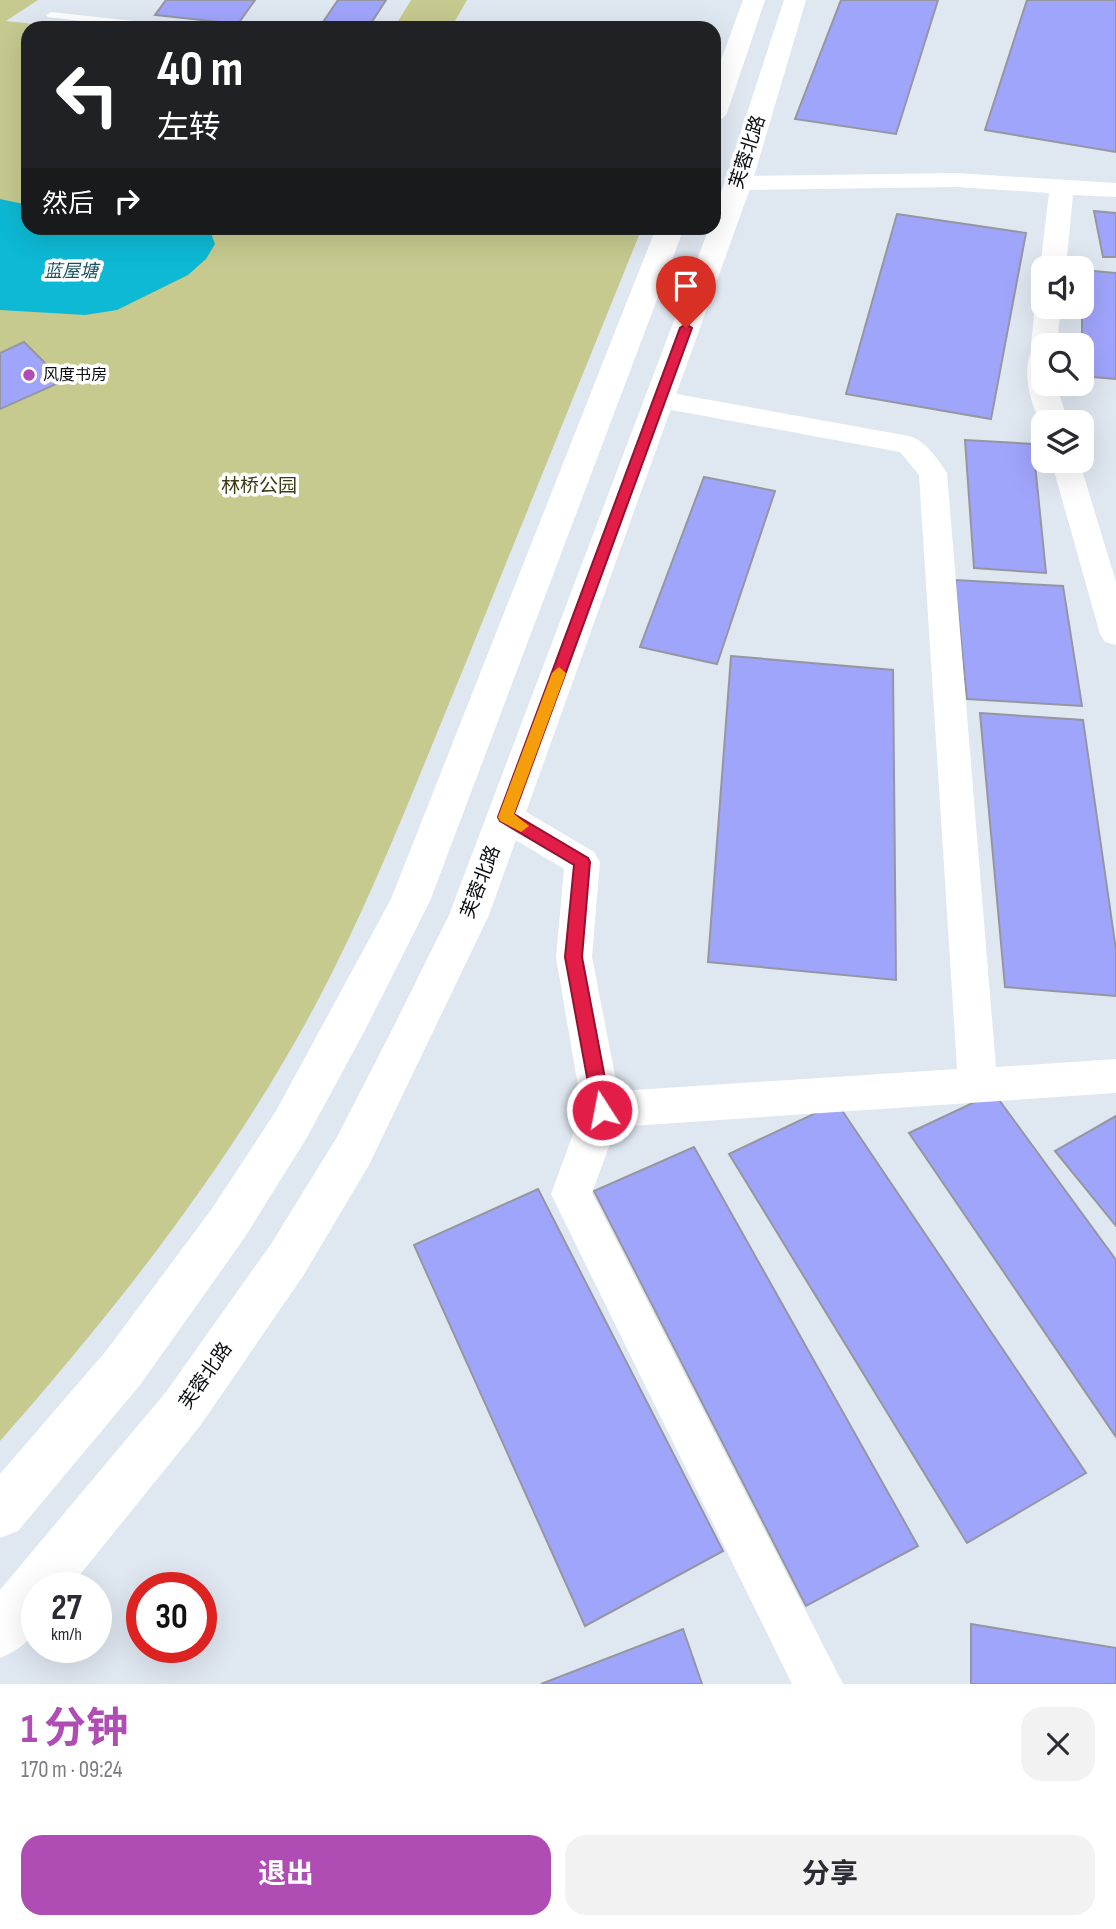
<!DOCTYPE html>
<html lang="zh">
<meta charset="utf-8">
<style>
:root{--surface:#fff;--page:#f2f2f3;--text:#2b2b33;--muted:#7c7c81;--accent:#af4db4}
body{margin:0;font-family:"Sofia Sans Condensed","Noto Sans SC",sans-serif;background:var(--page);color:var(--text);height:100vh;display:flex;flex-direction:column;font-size:26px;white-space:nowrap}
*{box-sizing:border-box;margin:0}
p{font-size:23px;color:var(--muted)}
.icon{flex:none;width:38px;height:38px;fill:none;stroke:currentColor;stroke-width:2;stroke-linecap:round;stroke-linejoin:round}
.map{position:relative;height:1684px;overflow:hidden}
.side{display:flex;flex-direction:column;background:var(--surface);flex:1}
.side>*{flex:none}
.hud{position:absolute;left:21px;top:21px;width:700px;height:214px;border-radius:21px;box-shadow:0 7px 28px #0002;background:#202124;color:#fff;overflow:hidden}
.tools{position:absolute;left:1031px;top:256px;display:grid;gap:14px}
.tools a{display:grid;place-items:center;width:63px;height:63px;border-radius:14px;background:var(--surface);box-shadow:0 7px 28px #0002;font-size:35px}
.speed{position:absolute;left:21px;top:1572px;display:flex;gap:14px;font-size:35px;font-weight:700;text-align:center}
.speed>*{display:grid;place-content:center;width:91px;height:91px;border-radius:50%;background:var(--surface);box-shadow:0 7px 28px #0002;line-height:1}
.speed small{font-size:18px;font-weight:400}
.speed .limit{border:10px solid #d22;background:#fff;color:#111}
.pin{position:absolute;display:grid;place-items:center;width:60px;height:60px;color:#fff;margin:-72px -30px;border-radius:50% 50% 50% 0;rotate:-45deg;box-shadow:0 0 7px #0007}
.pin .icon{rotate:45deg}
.me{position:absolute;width:77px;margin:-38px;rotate:349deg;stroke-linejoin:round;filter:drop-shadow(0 0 5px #0008)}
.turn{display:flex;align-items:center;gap:24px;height:147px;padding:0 21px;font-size:32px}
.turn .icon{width:91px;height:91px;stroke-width:2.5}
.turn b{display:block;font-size:49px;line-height:60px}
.then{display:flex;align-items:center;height:66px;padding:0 21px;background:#0003;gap:14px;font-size:26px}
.round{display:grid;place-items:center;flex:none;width:74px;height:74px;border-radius:21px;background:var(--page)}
.summary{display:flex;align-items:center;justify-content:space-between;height:119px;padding:0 21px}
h1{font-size:42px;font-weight:700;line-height:52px;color:var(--accent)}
.button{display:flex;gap:14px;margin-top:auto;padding:14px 21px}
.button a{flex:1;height:80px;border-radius:21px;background:var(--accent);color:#fff;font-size:28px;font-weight:700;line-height:80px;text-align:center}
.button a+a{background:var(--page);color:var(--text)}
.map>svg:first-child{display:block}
.green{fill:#c6ca8f}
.water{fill:#0db9d5}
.building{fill:#a0a5fc;stroke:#9596a1;stroke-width:2}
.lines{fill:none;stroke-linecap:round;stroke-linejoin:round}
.service{fill:#fff;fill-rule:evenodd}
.minor{fill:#fff;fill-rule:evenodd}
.secondary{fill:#fff;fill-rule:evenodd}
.route{fill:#e11d48;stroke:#92132f;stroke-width:2}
.slow{fill:#f59e0b}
.poi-dot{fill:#af4db4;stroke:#fff;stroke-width:2.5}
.labels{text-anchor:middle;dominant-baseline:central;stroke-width:7;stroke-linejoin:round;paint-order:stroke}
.far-poi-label{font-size:16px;fill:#0c0e12;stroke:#fff;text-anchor:start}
.far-water-label{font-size:18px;font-style:italic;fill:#195460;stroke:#fff}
.street-label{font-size:19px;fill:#0c0e12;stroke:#fff}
.park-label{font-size:19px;fill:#3a3b10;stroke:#fff}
</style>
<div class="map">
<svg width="1116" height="1684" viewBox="0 0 1116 1684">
<rect width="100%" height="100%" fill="#dfe7f1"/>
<path class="green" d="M0,0H38L6,21L72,28H28V228H642C582,376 522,524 462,672C416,783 373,896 317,1002C232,1162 119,1306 0,1441Z
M411,0H467L451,28H394Z"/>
<path class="water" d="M0,199L28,205V228H209L215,244L206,259L188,275L117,310L85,315L0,310Z"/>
<path class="building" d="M166,0H255L238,24L155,15Z
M338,0H386L368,28H319Z
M841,0H938L896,134L795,119Z
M1027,0H1116V152L985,130Z
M1094,211L1116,213V257H1103Z
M897,214L1026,233L991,419L846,394Z
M1082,270L1116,273V379L1082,376Z
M24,342L63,381L0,409V353Z
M965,440L1033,444L1046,573L974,568Z
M704,477L775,491L717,664L640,647Z
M955,580L1063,586L1082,706L967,699Z
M731,656L893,670L896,980L708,962Z
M980,713L1083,720L1116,950V996L1005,987Z
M994,1093L1116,1260V1437L909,1133Z
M837,1103L1086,1473L967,1543L729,1154Z
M1116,1116V1226L1055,1151Z
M694,1147L918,1546L806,1606L594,1191Z
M538,1189L723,1551L585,1626L414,1245Z
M971,1624L1116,1648V1684H971Z
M683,1629L702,1684H541Z"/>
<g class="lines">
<path class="service" d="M51,12L171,25L176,28H142L47,17L46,15Z"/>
<path class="minor" d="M956,173L1116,183V197L1073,195L1066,268H1043V272L1040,268L1049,193L956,187L739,190L731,188L727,183L731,178L739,176Z
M1043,299V306H1061L1057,345H1043V383H1056L1068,422H1043V427C1031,407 1020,369 1033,349L1031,345L1035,306Z
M660,391L909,436C925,440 938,459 947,473L996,1067L1116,1059V1093L616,1127L592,1193L843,1684H792L551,1194L582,1110L556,957L564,869L494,827L489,817L494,807L506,803L518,807L594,852L600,862L592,957L618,1091L957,1069L919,475L900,452L650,406L646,400L650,394Z
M1051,460H1079L1116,582V645L1105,642L1100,634Z"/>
<path class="secondary" d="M743,0H765L727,113L723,118L714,121V79Z
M784,0H806L752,183L489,915L369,1165L303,1276L200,1426L70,1587H37C37,1626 40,1641 0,1658V1590L166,1392L271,1244L337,1137L394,1026L449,915L709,228H714V214Z
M656,228H684L430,901L364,1032L306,1139L243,1240L140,1385L18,1531L0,1538V1474L106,1351L211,1210L276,1111L391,899Z"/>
</g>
<path class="route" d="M686,324L692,328L514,814L588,858L590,862L582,957L611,1110L608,1115L602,1118L596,1115L593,1110L565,957L574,865L500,821L498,817L680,328Z"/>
<path class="slow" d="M559,667L566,673L514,814L529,826L521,832L500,821L498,817L552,673Z"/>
<circle class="poi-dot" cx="29" cy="375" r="7"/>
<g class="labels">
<g class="far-poi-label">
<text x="43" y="375">风度书房</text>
</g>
<g class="far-water-label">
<text x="71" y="271">蓝屋塘</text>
</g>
<g class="street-label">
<text transform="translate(748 152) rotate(-72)">芙蓉北路</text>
<text transform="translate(481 882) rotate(-69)">芙蓉北路</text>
<text transform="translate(206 1376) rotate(-55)">芙蓉北路</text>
</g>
<g class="park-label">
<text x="259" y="486">林桥公园</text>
</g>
</g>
</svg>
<div class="tools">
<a><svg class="icon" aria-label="sound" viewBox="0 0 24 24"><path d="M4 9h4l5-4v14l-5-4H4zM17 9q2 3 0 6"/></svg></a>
<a><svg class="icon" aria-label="search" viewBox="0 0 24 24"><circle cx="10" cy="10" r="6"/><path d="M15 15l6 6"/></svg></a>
<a><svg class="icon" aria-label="layers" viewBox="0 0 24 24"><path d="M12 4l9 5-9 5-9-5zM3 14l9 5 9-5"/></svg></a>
</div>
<div class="speed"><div>27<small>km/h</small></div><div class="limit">30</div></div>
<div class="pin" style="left:686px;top:328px;background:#d93025"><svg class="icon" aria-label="arrive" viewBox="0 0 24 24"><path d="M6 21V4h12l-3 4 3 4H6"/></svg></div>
<svg class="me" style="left:602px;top:1110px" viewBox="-20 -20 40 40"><circle r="17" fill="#e11d48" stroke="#fff" stroke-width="3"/><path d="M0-11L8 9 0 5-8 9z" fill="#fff"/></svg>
<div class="hud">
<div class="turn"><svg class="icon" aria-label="left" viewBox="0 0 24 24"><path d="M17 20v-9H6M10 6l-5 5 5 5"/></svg><div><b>40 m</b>左转</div></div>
<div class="then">然后<svg class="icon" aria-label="right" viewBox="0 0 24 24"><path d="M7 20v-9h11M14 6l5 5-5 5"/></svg></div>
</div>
</div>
<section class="side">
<div class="summary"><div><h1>1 分钟</h1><p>170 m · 09:24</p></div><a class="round"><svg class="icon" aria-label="close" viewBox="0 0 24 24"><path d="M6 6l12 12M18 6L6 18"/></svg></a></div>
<div class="button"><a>退出</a><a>分享</a></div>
</section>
